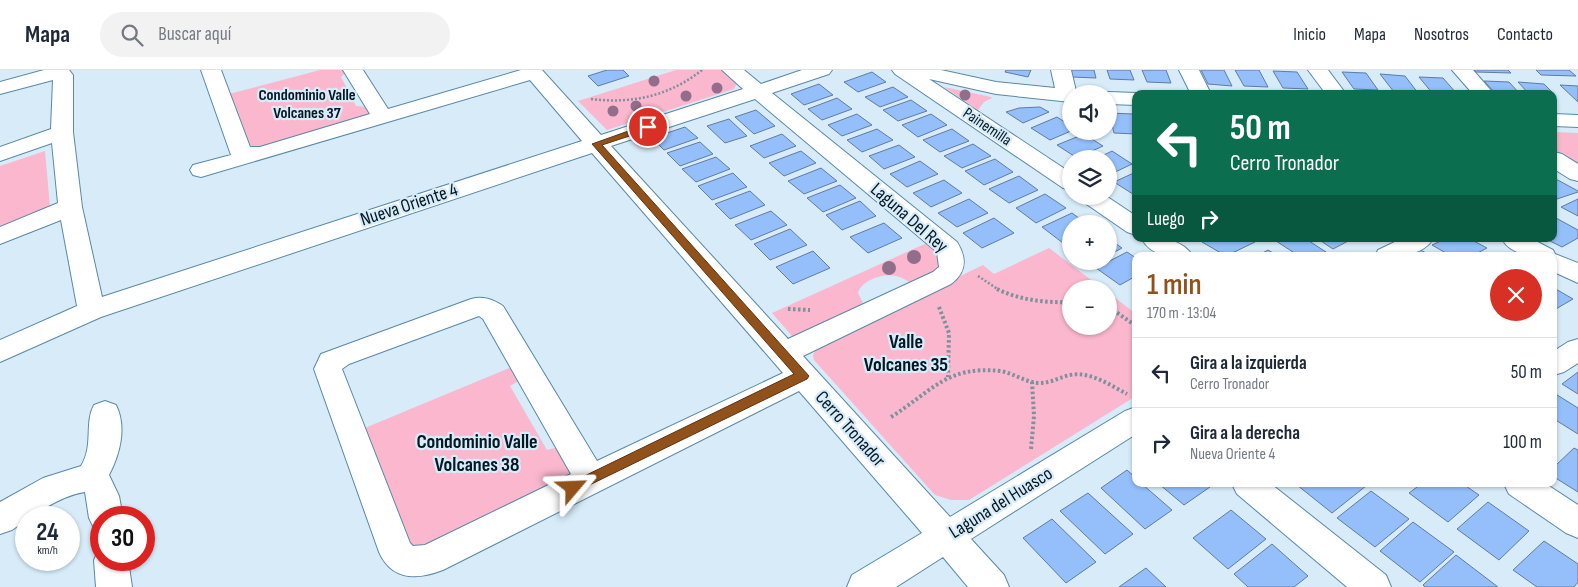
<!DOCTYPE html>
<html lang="es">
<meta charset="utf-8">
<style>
:root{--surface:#fff;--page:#f2f2f3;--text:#1f2937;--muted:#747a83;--line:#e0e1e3;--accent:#91511b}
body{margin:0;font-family:"Sofia Sans Condensed",sans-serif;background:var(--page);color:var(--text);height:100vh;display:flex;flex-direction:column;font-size:19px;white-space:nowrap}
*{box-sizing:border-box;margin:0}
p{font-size:16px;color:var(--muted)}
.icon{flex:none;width:28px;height:28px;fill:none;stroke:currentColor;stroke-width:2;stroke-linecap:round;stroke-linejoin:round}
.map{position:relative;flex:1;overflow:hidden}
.sheet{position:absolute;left:1132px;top:182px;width:425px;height:235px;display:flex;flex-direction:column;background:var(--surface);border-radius:10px;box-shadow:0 1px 4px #0004}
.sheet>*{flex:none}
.banner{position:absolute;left:1132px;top:20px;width:425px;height:152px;border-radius:10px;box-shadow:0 1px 4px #0004;background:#0b6e4f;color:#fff;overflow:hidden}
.buttons{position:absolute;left:1062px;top:15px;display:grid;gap:10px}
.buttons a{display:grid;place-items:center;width:55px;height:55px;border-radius:50%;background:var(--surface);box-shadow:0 1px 4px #0004;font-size:25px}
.speed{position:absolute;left:15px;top:436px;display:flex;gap:10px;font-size:25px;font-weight:700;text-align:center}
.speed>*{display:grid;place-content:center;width:65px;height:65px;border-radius:50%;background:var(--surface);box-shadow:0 1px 4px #0004;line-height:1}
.speed small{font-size:12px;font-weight:400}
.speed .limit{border:8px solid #d22;background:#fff;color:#111}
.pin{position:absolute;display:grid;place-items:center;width:42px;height:42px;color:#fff;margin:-21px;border:2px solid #fff;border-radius:50%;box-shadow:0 1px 5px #0007}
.me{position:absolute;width:55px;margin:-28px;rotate:64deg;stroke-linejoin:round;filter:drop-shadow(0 0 4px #0008)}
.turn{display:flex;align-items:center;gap:18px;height:105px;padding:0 15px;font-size:22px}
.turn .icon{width:65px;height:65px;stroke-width:2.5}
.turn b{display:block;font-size:35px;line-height:42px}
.then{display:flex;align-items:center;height:48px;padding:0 15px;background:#0003;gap:10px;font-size:19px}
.round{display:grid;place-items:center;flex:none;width:52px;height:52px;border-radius:26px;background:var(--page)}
.overview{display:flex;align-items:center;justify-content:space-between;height:85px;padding:0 15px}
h1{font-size:30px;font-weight:600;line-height:38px;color:var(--accent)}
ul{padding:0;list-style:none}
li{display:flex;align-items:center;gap:15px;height:70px;padding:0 15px;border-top:1px solid var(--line)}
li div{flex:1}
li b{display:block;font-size:19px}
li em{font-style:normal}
header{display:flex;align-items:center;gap:30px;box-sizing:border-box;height:70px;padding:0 25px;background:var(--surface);border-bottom:1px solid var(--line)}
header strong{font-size:24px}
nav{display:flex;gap:28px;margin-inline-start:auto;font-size:18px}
.search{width:350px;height:45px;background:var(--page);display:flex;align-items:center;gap:12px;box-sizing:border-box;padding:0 18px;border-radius:28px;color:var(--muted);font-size:19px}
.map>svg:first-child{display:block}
.green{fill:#fab7ce}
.building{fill:#94bffa;stroke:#5f7ba2}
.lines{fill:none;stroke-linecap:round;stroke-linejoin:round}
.minor-casing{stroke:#5989a6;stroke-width:2}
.path-far1{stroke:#7d919d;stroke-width:2.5;stroke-dasharray:2 2;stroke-linecap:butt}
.path{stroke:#7d919d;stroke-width:4;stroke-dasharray:2.5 2.5;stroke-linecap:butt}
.minor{fill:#fff;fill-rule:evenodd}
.tree{fill:#936e8c}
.route{fill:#91511b;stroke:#5e3512}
.labels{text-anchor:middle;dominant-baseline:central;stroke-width:4.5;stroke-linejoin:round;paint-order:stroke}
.far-neighbourhood-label{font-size:16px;font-weight:bold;fill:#041722;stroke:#d7ebf8}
.far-street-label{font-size:16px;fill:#041722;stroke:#d7ebf8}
.street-label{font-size:19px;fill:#041722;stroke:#d7ebf8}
.neighbourhood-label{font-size:20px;font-weight:bold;fill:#041722;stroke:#d7ebf8}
</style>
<header>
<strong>Mapa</strong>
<div class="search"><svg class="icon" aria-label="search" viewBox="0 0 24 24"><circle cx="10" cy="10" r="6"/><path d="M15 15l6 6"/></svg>Buscar aquí</div>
<nav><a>Inicio</a><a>Mapa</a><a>Nosotros</a><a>Contacto</a></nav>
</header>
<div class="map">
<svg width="1578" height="517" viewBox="0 0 1578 517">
<rect width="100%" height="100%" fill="#d7ebf8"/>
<path class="green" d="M320,0H345L346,2L341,7L356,36L368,37L370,41L368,46L264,77L249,76L229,24Z
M676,0H722L737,13L734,19L607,60L578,31Z
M944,17L991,27L992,28L984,32L978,40Z
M1554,62L1578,63V99L1554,83Z
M45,81L50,137L0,157V96Z
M929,172L935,176L946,194L914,215C908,211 902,207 896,206C883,203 862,210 858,223L865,237L798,267L792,266L772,243Z
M1049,178L1103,219H1071V256H1109V223L1136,244V326L969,430H951L935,425L814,290L813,285L818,275L983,195L994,204Z
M512,297L519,311L510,316L547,380L558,377L572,403L571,406L425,480L412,481L360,360Z"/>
<path class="building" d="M607,0H623L629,6L598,16L588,6Z
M1006,0H1031L1028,7L1005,2Z
M1070,0H1094L1096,8L1072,7Z
M1107,0H1130L1134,10L1110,9Z
M1142,0H1166L1171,13L1147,12Z
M1201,0H1224L1232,16L1208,14Z
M1235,0H1259L1268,17L1244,16Z
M1474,0H1508L1511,3L1476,2Z
M1536,0H1569L1576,6L1541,5Z
M1273,1L1297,2L1308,19L1283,18Z
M872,2L886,12L858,22L844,12Z
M1342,2L1366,3L1378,20L1354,19Z
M1380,4L1405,6L1418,23L1394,22Z
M1419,7L1443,8L1457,24H1433Z
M1484,11L1509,12L1520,24H1496Z
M1518,12L1544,14L1554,24H1529Z
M819,14L833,25L804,35L791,24Z
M1560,15L1578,16V32Z
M893,17L908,27L880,37L865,27Z
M837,28L852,39L822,50L808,39Z
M911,30L927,41L898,51L883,40Z
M1040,37L1049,42L1023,53L1006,42L1019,38Z
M756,40L775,56L754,64L735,47Z
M1109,43L1133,44L1136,54V64L1114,63Z
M857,44L872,55L842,66L828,55Z
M931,44L947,55L918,67L902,55Z
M1057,47L1071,56V61L1050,70L1031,58Z
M729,49L747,66L725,73L707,56Z
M685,57L698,68L664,80L652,68Z
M877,59L893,70L862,82L847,70Z
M952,59L969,71L940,82L923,70Z
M782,64L796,76L764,88L750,76Z
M1084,64L1103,76L1077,88L1057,75Z
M700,72L713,84L680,96L667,83Z
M973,74L991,86L962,98L944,86Z
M899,75L915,87L884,99L869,86Z
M801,81L816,93L784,106L769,93Z
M1112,81L1132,94L1109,105V89H1096Z
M716,87L730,99L696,112L682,99Z
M995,89L1013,102L984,115L965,101Z
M920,91L938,104L907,117L890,104Z
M821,98L837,111L804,124L788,111Z
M1136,102V126L1114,112Z
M733,103L747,117L712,130L698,116Z
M1019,106L1038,120L1009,133L989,119Z
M1554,108L1578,121V122L1554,130Z
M944,110L962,123L931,137L913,123Z
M840,115L856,128L823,142L807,128Z
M750,121L765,135L730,149L715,134Z
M1045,124L1066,138L1036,153L1016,138Z
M969,129L988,143L957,157L938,143Z
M1578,129V146L1561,137Z
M860,131L876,146L842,160L826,145Z
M771,141L787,155L751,170L735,155Z
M1072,143L1087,154H1071V168L1063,173L1042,157Z
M994,148L1014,163L982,178L963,163Z
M1556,148L1578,160V168L1562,177L1546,169H1554V149Z
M884,153L902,168L868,183L850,167Z
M790,159L807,175L770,190L754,174Z
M1109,169L1122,178L1109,185Z
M1207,169H1250L1255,172L1226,186L1202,172Z
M1273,169H1306L1326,182L1315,186H1299Z
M1318,169H1352L1333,179Z
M1445,169H1470L1487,178L1472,186H1451L1432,175Z
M1419,179L1431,186H1407Z
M1268,180L1278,186H1257Z
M813,181L830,198L793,214L776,197Z
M1127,182L1136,188V206L1120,215L1096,198Z
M1554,218L1573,229L1554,240Z
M1578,302V324L1562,314Z
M1554,323L1578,338V364L1554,349Z
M1574,378L1578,380V422L1554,407V397Z
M1127,400L1136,408V414H1142L1172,440L1145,459L1101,418Z
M1159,414H1206L1210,417L1184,435Z
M1299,414H1363L1366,416L1332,443L1297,415Z
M1421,414H1463L1479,425L1448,452L1409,423Z
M1371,421L1409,449L1375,477L1337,448Z
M1088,423L1133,464L1105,484L1060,441Z
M1488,432L1529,461L1499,490L1457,459Z
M1231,440L1266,469L1228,499L1193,468Z
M1052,449L1096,492L1066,513L1023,468Z
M1413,452L1454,482L1420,512L1380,481Z
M1544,471L1578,494V512L1574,517H1537L1513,500Z
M1272,474L1308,506L1294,517H1248L1234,504Z
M1456,485L1498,517H1425L1423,515Z
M1146,498L1166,517H1119Z"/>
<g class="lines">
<g class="minor-casing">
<path id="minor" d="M44,0H69L73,5V62L82,137L102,227L582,71L530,10L201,107L193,105L190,100L193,95L231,85L201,0H221L250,77H260L370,44L343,0H363L388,39L521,0H542L601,65L743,19L722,0H744L761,14L802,0H832L829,4L772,23L957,172C967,188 967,202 951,214L803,286L950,447L1125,341L1136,337V364L971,469L1004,505L1009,517H968L943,487L896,517H847L852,505L922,463L799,321L443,500C417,510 392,511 379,482L314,299L321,284L471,229C483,226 492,229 503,236L597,391L783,303L592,83L101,247L0,292V270L77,236L61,150L0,174V157L58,133L52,73L0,91V77L51,59L53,10L0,24V12ZM755,29L937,182L939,197L933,202L788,269L611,76ZM479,246L483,249L571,404L425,475L413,476L410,473L342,299L349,294Z
M892,0H941L996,12L1055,18L1051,0H1071L1076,21L1080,24H1071V32L996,24L929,9L1071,103V120L1063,118L895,4Z
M1179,0H1199L1211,24H1191Z
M1308,0H1328L1346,24H1326Z
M1452,0H1473L1494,24H1473Z
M1109,22L1136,23L1139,24H1136V35L1109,34V24H1102Z
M1554,44L1578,45V57L1554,56Z
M1554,82L1562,84L1578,94V111L1570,109L1554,99Z
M1079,126H1106L1136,146V165L1127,162L1082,131Z
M1142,169C1162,169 1180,167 1193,186C1174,187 1152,188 1142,169Z
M1401,169H1433C1421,188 1395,186 1375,186L1378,180Z
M1502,169H1532L1553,180L1555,184L1578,193V213L1554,202V186C1535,186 1512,187 1502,169Z
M1578,269V293L1564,302L1554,305V281L1568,272Z
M105,331L116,335C127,357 120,384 109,405L119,426L123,448H101V461L94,458L89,448L85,422C65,425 47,436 30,448H26V450L12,460L0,464V432L43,408L81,396C94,375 84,353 94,335Z
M1232,414H1271L1386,505L1391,517H1347L1237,424Z
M1504,414H1546L1578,435V468L1566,463L1509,424Z
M101,478V490H128L132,517H96L94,490L99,479Z"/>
</g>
<path class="path-far1" d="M591,29C633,34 669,26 702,0
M978,206L999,220"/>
<path class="path" d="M997,219C1020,230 1045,233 1071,232
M939,237L949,263L948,307
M1109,237L1136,256
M788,239L810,240
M891,347C931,322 947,295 1000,301C1014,303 1026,313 1040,313C1051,313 1060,307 1070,305C1090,301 1110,315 1127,324
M1031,379L1034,346L1032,312"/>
<use href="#minor" class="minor"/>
</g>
<g class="tree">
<circle cx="654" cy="11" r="5.5"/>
<circle cx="717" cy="18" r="5.5"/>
<circle cx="965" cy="25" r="5.5"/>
<circle cx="686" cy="26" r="5.5"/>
<circle cx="636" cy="36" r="5.5"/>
<circle cx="613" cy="41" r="5.5"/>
<circle cx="914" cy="187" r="7"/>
<circle cx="889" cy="198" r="7"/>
</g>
<path class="route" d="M648,54L651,55V59L602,75L809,306L807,309L573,423L568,422L566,418L568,414L794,304L592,74Z"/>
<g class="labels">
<g class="far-neighbourhood-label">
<text x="307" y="25">Condominio Valle<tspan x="307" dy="18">Volcanes 37</tspan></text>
</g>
<g class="far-street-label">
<text transform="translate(987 57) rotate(34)">Painemilla</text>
</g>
<g class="street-label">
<text transform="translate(409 135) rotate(-18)">Nueva Oriente 4</text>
<text transform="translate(909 148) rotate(41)">Laguna Del Rey</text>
<text transform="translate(850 359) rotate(48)">Cerro Tronador</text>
<text transform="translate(1001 433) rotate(-32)">Laguna del Huasco</text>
</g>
<g class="neighbourhood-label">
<text x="906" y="272">Valle<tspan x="906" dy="23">Volcanes 35</tspan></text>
<text x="477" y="372">Condominio Valle<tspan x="477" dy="23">Volcanes 38</tspan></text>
</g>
</g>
</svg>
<div class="buttons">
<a><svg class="icon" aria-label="sound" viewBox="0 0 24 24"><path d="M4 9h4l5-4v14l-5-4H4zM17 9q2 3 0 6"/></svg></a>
<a><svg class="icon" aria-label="layers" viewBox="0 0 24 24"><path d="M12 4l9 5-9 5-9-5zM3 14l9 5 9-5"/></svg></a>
<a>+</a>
<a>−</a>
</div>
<div class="speed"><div>24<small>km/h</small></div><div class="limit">30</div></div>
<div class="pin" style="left:648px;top:57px;background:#d93025"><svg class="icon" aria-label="arrive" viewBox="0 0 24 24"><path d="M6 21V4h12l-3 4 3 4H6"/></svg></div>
<svg class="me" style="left:573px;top:418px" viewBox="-20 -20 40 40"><path d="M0-17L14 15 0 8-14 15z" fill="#91511b" stroke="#fff" stroke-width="4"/></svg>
<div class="banner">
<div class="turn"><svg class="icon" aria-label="left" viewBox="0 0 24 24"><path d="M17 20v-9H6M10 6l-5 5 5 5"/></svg><div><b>50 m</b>Cerro Tronador</div></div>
<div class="then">Luego<svg class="icon" aria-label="right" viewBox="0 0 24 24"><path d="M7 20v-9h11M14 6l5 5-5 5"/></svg></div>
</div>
<section class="sheet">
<div class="overview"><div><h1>1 min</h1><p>170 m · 13:04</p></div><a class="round" style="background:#d93025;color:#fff"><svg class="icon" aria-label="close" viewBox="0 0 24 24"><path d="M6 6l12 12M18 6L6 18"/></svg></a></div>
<ul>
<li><svg class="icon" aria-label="left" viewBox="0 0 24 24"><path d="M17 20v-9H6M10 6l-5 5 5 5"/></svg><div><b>Gira a la izquierda</b><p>Cerro Tronador</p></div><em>50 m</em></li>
<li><svg class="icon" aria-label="right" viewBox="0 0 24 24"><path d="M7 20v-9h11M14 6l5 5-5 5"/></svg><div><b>Gira a la derecha</b><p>Nueva Oriente 4</p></div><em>100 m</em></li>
</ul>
</section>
</div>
